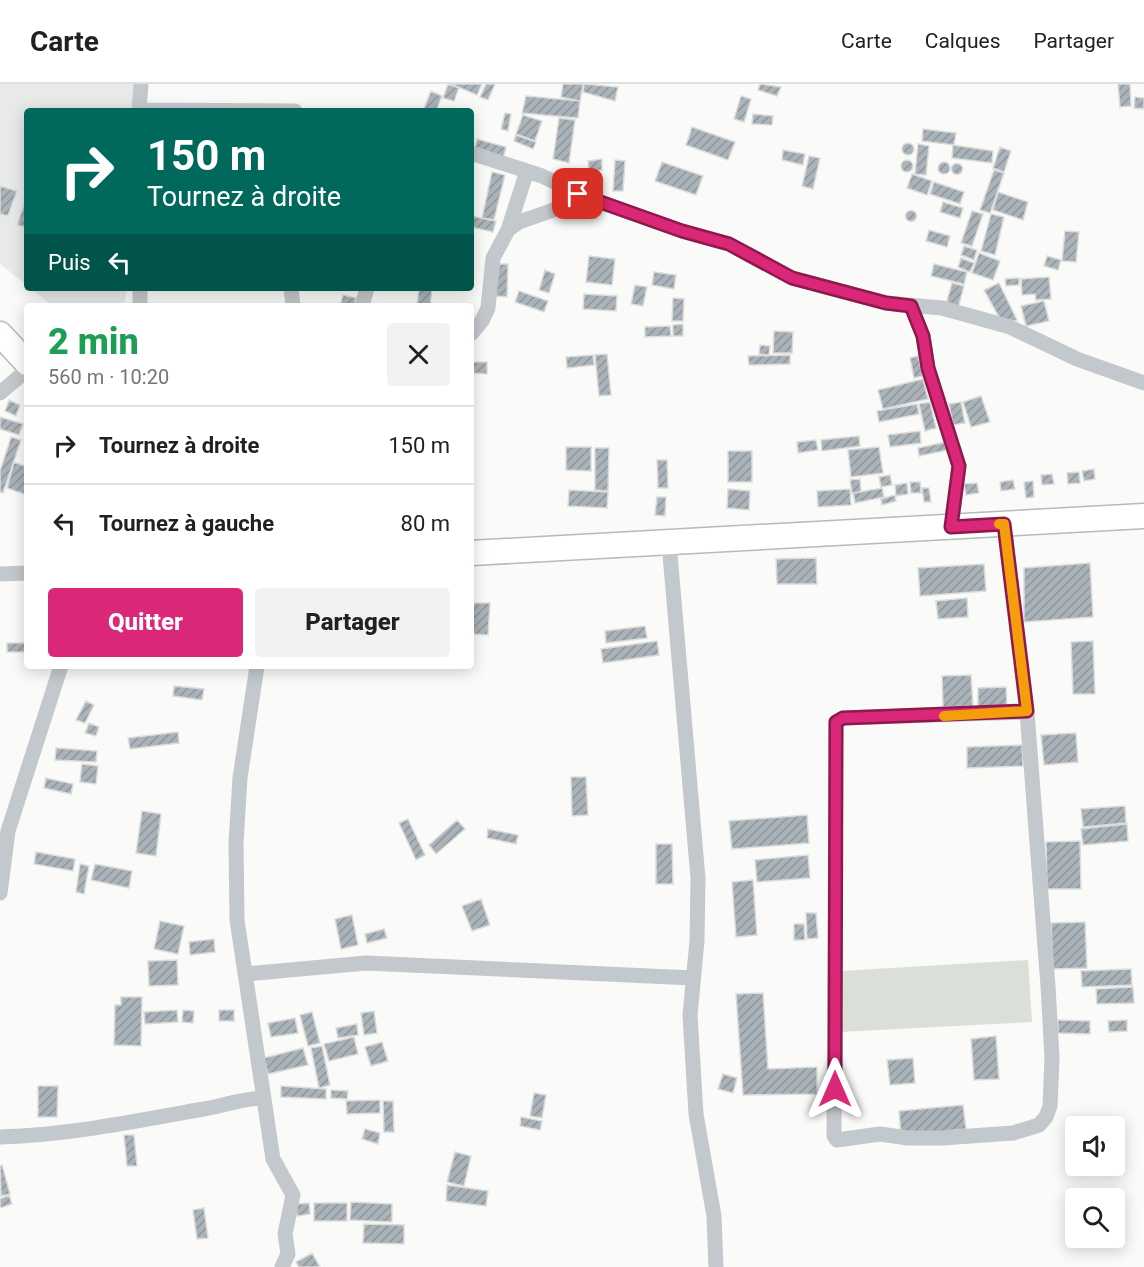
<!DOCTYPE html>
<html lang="fr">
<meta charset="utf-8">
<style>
:root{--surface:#fff;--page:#f2f2f2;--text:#202124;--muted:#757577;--line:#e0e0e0;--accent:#db2777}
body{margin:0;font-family:Roboto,sans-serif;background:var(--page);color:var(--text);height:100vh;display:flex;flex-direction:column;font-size:22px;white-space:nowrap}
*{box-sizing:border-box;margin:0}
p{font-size:20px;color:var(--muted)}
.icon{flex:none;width:33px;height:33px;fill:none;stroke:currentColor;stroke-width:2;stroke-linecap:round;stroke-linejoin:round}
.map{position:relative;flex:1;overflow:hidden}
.panel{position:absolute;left:24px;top:219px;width:450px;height:366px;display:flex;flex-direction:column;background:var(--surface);border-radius:6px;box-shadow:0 3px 15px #0003}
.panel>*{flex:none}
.top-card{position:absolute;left:24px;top:24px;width:450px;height:183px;border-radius:6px;box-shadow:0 3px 15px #0003;background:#00695c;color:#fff;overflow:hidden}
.fabs{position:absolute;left:1065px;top:1032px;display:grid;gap:12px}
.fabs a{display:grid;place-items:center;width:60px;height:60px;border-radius:6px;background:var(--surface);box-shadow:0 3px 15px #0003;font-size:30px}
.pin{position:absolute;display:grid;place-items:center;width:51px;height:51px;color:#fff;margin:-26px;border-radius:12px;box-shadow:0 3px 9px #0006}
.me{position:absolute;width:66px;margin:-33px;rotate:0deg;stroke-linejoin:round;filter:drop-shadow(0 0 4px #0008)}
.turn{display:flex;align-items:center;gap:21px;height:126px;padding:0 24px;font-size:27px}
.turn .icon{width:78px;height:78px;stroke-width:2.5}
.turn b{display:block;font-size:42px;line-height:51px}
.then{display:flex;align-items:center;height:57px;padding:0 24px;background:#0003;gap:12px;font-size:22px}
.round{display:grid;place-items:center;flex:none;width:63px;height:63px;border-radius:6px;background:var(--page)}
.headline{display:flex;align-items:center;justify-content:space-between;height:102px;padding:0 24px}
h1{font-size:36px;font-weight:800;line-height:45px;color:#1e9e55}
.primary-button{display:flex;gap:12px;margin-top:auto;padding:12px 24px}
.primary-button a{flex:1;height:69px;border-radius:6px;background:var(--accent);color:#fff;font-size:24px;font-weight:800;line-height:69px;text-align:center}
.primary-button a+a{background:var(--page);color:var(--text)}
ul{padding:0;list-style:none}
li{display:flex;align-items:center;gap:18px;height:78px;padding:0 24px;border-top:2px solid var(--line)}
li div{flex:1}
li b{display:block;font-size:22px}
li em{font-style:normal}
header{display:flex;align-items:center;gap:36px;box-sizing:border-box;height:84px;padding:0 30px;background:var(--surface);border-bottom:2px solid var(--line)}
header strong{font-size:28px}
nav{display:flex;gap:33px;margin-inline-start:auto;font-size:21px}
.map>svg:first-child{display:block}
.built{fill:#e8e9e9}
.green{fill:#dadfd7}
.building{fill:url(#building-hatch);stroke:#dcdcda;stroke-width:1.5}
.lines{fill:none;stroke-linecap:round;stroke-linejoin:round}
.primary-casing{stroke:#b5babe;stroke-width:27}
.street{stroke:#c3c8cc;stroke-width:15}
.primary{stroke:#fff;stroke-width:24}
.route-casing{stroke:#8e194d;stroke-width:15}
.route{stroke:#db2777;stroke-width:10}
.slow{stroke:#f59e0b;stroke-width:10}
</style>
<header>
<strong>Carte</strong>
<nav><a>Carte</a><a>Calques</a><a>Partager</a></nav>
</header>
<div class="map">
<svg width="1144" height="1183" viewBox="0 0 1144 1183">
<defs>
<pattern id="building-hatch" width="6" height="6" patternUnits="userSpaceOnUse" patternTransform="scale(1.5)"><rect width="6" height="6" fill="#aab3b9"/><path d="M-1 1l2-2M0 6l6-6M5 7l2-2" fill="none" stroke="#8e969c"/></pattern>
</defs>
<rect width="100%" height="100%" fill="#fafaf8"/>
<path class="built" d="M0,0H135L134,27H27V201L0,180Z
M30,204H127L124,222H53Z"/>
<path class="green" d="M1028,876L1032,938L840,948L841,887Z"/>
<path class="building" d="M448,0L459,4L454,17L443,14Z
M451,0H482L477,11Z
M486,0H495L488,16L480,13Z
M563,0H583L580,17L561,13Z
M584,0L618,3L615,17L583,8Z
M760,0L781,3L777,12L758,6Z
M1118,0H1130L1131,22L1120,23Z
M431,7L442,12L436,27H423Z
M526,12L580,17L578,34L522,29Z
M741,12L751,15L744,38L734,35Z
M1135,13L1144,14V25L1134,24Z
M505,29L511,30L508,47L501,45Z
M753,30L773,32L772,41L752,40Z
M523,31L542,37L535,57L516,50Z
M559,34L575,36L569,79L553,75Z
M692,43L735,58L728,76L686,61Z
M923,45L956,49L954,61L922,57Z
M516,51L536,58L533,65L514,57Z
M477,55L506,63L503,76L474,68Z
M902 65a6 6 0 1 1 12 0a6 6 0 1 1-12 0Z
M918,60L929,62L926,91L915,90Z
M953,61L993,67L992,79L952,74Z
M1000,63L1011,67L1004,88L993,84Z
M783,66L805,70L803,81L782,76Z
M809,72L820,74L813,105L802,102Z
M602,75V86L589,87L588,77Z
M901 82a6 6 0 1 1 12 0a6 6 0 1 1-12 0Z
M615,76L625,77L623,107H613Z
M938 84a6 6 0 1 1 12 0a6 6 0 1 1-12 0Z
M662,78L703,92L696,111L655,97Z
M951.5 85a5.5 5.5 0 1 1 11 0a5.5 5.5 0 1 1-11 0Z
M994,86L1004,89L990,129L980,126Z
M492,88L505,91L494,136L482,134Z
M912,90L932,97L927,111L907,104Z
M934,98L964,108L960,120L930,110Z
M0,102L17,107L8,132L0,130Z
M998,108L1028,118L1023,136L993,126Z
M26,114L27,115V144L17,141Z
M943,118L963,124L960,134L940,128Z
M905.5 132a5.5 5.5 0 1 1 11 0a5.5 5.5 0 1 1-11 0Z
M972,127L983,130L972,162L961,159Z
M991,130L1004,133L995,171L981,167Z
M471,132L496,137L493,148L471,143Z
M929,146L950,152L947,163L926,157Z
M1065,147L1079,148L1076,178L1062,177Z
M964,162L977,166L974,176L961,171Z
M979,169L1000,177L993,196L972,189Z
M589,172L615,175L612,201L586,198Z
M1047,172L1061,176L1058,186L1044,182Z
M961,174L974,179L970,188L958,183Z
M496,180H508L507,213L495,212Z
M934,180L967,188L964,200L931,192Z
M545,186L555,190L549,209L539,206Z
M654,188L676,191L674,205L652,201Z
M1049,193L1051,215L1036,216L1035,210L1022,211L1021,195Z
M1019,194V201L1006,202L1005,195Z
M952,199L964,202L958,224L946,220Z
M999,199L1017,236L1003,240L984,206Z
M635,201L647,203L643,222L631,220Z
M419,204H432L430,222H417Z
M519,207L548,217L544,228L515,218Z
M584,210L617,212L616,227L583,225Z
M343,211L356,214L354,222H340Z
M673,214L684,215L683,237H672Z
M1044,217L1049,237L1026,242L1021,222Z
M683,240V252H673V241Z
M670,242L671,252L645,253V243Z
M774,247L793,248L792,269H773Z
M760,261L770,262L769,271L759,270Z
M607,270L611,311L599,312L595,271Z
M593,271L594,281L567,284L566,273Z
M790,271V280L749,281L748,272Z
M918,272L923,292L914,294L910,274Z
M471,278H487V290L471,289Z
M923,295L928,315L883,325L878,306Z
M981,312L990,338L971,343L963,318Z
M9,316L20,321L16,332L5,327Z
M930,318L936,344L925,347L919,320Z
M961,318L965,339L953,341L949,320Z
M917,320L919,330L879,338L877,327Z
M0,333L23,340L19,351L0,345Z
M920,347L921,359L890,363L888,351Z
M859,352L860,362L822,367L821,356Z
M11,353L21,356L3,409L0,408V387Z
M816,356L818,366L798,369L797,358Z
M946,358L948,366L919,372L918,364Z
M566,363H591V387L566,386Z
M879,363L883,389L851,393L848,366Z
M595,364H609L608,407L595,406Z
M728,367H752V398H728Z
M657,376H667L668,404H658Z
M14,378L27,383V411L7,404Z
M1094,385L1095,395L1084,397L1082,387Z
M1079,388L1080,399L1068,400L1067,389Z
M1052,390L1054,400L1042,401L1041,391Z
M890,391L892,401L881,403L879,393Z
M860,395L861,408L852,409L850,396Z
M1013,396L1015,405L1001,407L1000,398Z
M1033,397L1034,413L1026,414L1024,398Z
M910,398H920L921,409H911Z
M907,399L908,410L896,412L895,401Z
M977,399L979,409L966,411L964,400Z
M882,404L884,413L855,419L853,409Z
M922,404H929L931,418H924Z
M728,405L750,407L749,426L727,424Z
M850,405L851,421L818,423L817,407Z
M569,406L608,408L607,424L568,422Z
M895,411L896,417L882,421L881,415Z
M657,413H666L665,432L655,431Z
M816,474L817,500H777L776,475Z
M1090,479L1093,533L1024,538V484Z
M984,480L986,507L920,512L918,484Z
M967,514L968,533L938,535L936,517Z
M472,519H490L488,551L471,550Z
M645,542L647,554L606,559L605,547Z
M657,557L659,571L603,579L601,565Z
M1093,557L1095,610H1073L1071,558Z
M7,559H27V568H7Z
M971,591L973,622L943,623L942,592Z
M174,602L204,605L202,616L173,612Z
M1006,603L1007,622L978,623V604Z
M86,617L94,621L85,639L76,636Z
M89,639L99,643L96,652L85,649Z
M178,648L179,659L130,665L128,654Z
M1076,649L1078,678L1044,681L1041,651Z
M1022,661L1023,682L967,684V663Z
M56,664L97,667L96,678L55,676Z
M82,680L98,682L96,700L80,698Z
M571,693H586L588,731L572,732Z
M46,694L73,700L71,710L44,704Z
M1125,722L1126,739L1083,743L1081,725Z
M142,727L161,730L156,772L136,769Z
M807,731L809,759L732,765L729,737Z
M408,735L425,771L416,776L399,739Z
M457,736L465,745L436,770L429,761Z
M1127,740L1128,757L1083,761L1081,745Z
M488,745L518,751L516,760L487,754Z
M1080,757L1081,805H1047L1046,758Z
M656,760H672L673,800H656Z
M36,768L75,775L73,787L34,780Z
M808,771L810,794L757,798L755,776Z
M80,780L89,782L84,810L76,808Z
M95,780L132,787L129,804L91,796Z
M753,796L757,851L736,853L732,798Z
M481,815L490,841L472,847L462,822Z
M806,829H816L818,854L807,855Z
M352,831L358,861L341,865L335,835Z
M160,837L184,842L178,870L154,865Z
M1085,838L1087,884L1053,885L1051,839Z
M794,840H804L805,856H794Z
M384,845L387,854L367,859L365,850Z
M214,855L215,868L190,871L189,858Z
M177,876L178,901L149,902L148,877Z
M1131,885L1132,901L1082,903L1081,887Z
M1133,903L1134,919L1097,920L1096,905Z
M763,909L768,985L817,983V1010L743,1011L736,910Z
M121,913H142L141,962L114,961L115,921H121Z
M177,926L178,938L145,940L144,928Z
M183,926L194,927L193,939L182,938Z
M219,926H234V937H219Z
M374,927L377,949L364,951L361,929Z
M312,928L320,959L308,962L300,931Z
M295,934L298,949L271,953L268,939Z
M1058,936L1090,937V950L1058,949Z
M1127,936V947L1109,948L1108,937Z
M357,940L358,951L338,954L336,944Z
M996,952L999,995L974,996L971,955Z
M354,953L358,970L329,977L324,960Z
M382,958L388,977L371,982L365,963Z
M322,962L330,1001L319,1004L311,964Z
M303,964L308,981L268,990L264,974Z
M913,974L915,999L890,1001L887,976Z
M723,990L737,994L733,1009L718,1005Z
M38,1002H58L57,1033H38Z
M281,1002L326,1005V1015L281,1013Z
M331,1006L348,1007L347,1015L331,1014Z
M534,1009L546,1011L542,1034L530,1032Z
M380,1016V1029L347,1030L346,1017Z
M383,1017H393L394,1048H384Z
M963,1021L966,1045L901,1052L899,1027Z
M521,1033L542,1037L540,1046L520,1042Z
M365,1045L380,1049L378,1060L362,1055Z
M124,1051H134L137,1082H127Z
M455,1068L471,1072L464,1102L447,1098Z
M2,1081L10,1110L1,1112L0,1082Z
M447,1101L488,1107L486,1122L446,1117Z
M9,1111L12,1120L0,1124V1115Z
M351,1118L392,1120V1138L350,1136Z
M309,1119L310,1130L297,1132L296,1120Z
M314,1119H347V1137H314Z
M204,1124L208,1154L197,1155L193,1126Z
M364,1140L404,1141V1160L363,1159Z
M312,1169L320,1183H299L296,1178Z"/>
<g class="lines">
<g class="primary-casing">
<path id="primary" d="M0,250L27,279
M471,469L1144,432"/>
</g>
<path class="street" d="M139,26L295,27
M139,27L141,0
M471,69L542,92L588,114L682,147L729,160L792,194L886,219L942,224L1010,243L1077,275L1144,299
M508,146L519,138L588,114
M140,204V222
M291,204L293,222
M362,222L367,204
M911,222L923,252L928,284L959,382L951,443
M471,250L482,237L488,224L493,174L508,146L527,87
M0,309L27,286
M1004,440L1027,628L1048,902L1052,974L1050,1022L1046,1033L1039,1041L1013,1049L942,1054H908L880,1050L837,1056L834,1052L836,638L843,634L1027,628
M669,459L698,794L697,857L690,931L696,1030L714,1132L716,1183
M0,490L27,489
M257,582L240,694L236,759L237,836L273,1075L293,1111L285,1150L288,1170L282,1183
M0,809L8,747L61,582
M245,890L366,879L693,894
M0,1053C66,1051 133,1038 198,1026C220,1023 239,1015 262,1014"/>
<use href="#primary" class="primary"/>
</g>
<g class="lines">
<g class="route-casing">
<path id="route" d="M578,110L682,147L729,160L792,194L886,219L911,222L923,252L928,284L959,382L951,443L1004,440L1027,627L843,634L836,638L835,1005"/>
</g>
<use href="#route" class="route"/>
<path class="slow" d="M944,632L1027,627L1004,440H999"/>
</g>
</svg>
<div class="fabs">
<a><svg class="icon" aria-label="sound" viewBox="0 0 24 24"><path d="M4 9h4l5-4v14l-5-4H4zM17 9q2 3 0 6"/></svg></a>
<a><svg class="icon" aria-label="search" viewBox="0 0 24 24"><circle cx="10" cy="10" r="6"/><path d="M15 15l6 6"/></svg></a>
</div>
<div class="pin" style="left:578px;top:110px;background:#d93025"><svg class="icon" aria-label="arrive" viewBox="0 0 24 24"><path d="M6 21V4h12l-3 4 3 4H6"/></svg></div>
<svg class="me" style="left:835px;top:1005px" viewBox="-20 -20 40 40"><path d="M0-17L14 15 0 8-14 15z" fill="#db2777" stroke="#fff" stroke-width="4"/></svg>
<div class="top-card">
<div class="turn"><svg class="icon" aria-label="right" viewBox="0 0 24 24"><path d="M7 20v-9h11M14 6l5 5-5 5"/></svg><div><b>150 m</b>Tournez à droite</div></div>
<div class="then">Puis<svg class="icon" aria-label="left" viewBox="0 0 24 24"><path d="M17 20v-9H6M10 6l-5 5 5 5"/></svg></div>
</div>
<section class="panel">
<div class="headline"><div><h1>2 min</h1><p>560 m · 10:20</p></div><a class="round"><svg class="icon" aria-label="close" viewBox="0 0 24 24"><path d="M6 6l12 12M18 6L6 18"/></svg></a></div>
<ul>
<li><svg class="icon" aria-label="right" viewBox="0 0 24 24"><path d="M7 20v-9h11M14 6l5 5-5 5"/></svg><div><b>Tournez à droite</b></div><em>150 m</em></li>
<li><svg class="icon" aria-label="left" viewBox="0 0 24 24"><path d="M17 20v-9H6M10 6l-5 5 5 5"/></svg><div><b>Tournez à gauche</b></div><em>80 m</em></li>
</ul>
<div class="primary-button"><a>Quitter</a><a>Partager</a></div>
</section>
</div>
